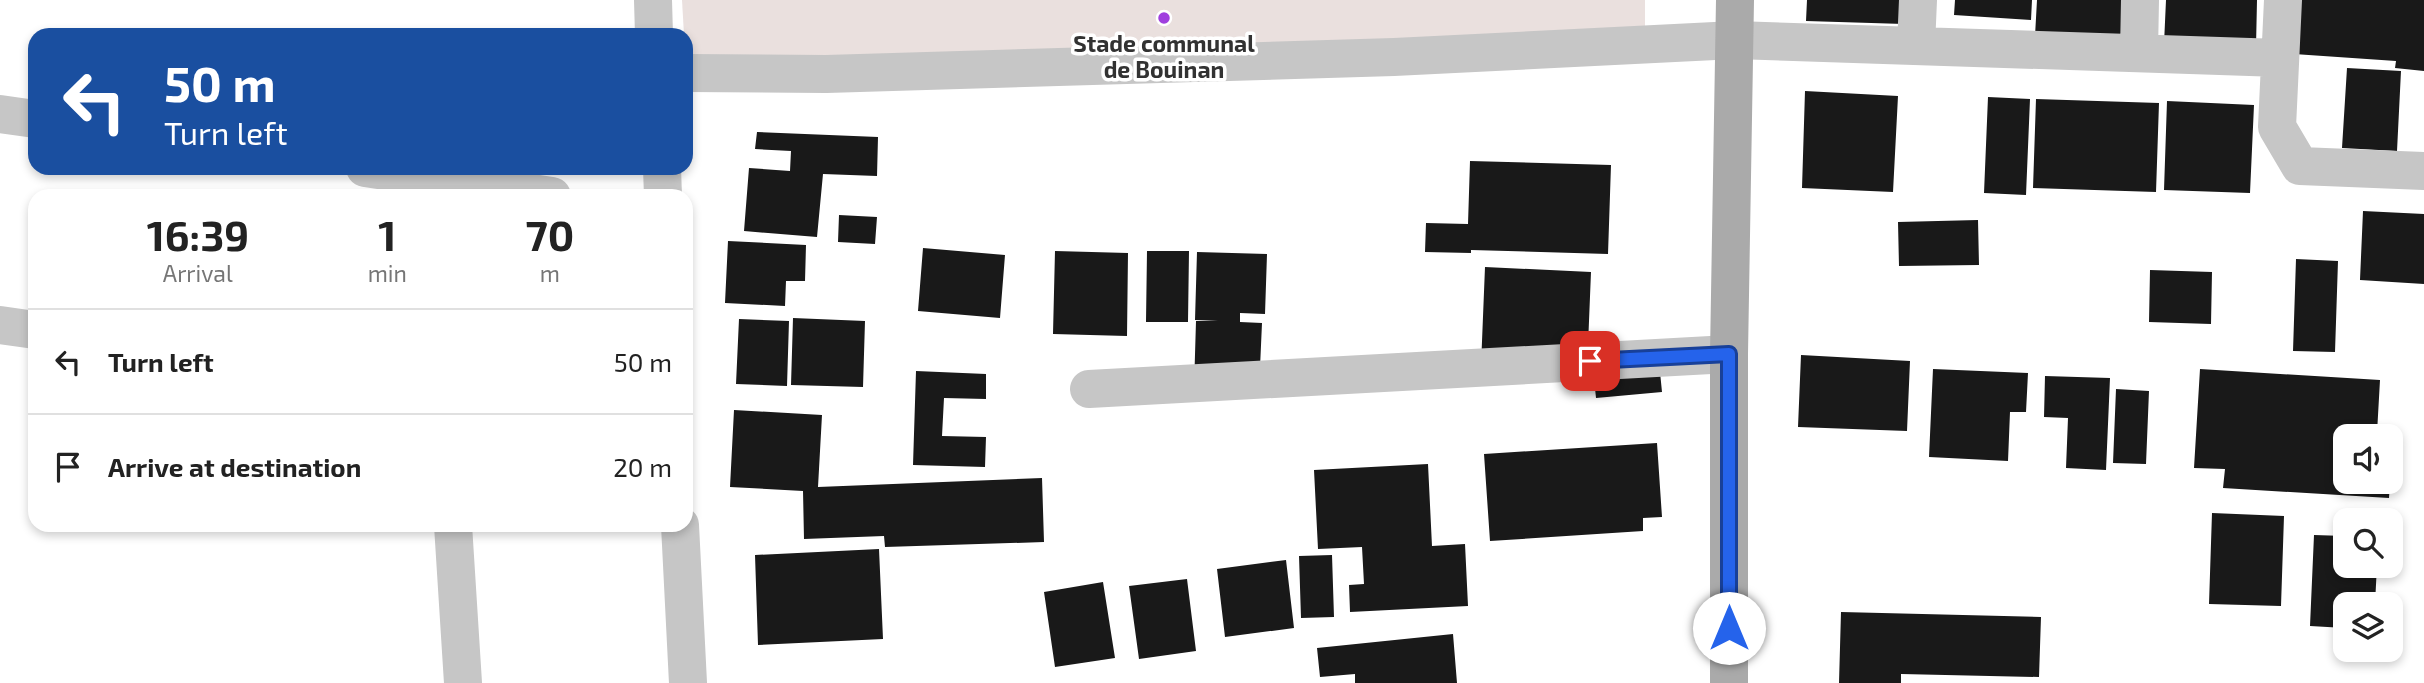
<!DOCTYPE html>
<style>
:root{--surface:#fff;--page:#f6f6f6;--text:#222;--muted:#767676;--line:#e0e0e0}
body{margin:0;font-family:"Exo 2",sans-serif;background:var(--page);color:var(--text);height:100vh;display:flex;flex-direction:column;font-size:26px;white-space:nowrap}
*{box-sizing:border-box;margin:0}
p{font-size:23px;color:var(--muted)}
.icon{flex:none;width:38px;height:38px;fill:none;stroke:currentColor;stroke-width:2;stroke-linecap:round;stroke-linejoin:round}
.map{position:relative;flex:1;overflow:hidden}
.panel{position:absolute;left:28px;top:189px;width:665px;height:343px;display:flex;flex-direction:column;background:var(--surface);border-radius:21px;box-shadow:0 4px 10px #0003}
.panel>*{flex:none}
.top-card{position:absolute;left:28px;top:28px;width:665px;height:147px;border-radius:21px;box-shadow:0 4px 10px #0003;background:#1a4fa0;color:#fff;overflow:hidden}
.fabs{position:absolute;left:2333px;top:424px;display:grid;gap:14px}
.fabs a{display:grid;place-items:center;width:70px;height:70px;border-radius:14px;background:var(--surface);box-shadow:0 4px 10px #0003;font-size:35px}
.pin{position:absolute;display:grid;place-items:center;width:60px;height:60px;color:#fff;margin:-30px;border-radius:14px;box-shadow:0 4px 10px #0006}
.me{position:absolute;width:77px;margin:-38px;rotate:0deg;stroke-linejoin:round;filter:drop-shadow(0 0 5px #0008)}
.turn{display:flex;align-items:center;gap:24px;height:147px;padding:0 21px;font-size:32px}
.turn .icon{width:91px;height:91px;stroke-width:2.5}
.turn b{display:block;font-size:49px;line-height:60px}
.eta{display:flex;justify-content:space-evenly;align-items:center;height:119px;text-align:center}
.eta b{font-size:42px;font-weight:700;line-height:49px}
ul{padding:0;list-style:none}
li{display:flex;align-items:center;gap:21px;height:105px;padding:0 21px;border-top:2px solid var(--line)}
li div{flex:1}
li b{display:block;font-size:26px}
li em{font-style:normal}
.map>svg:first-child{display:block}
.green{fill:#eae0de}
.building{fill:#191919}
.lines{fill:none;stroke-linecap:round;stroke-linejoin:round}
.minor{stroke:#c6c6c6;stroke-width:38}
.major{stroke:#aaa;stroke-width:38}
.route-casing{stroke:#184099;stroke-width:18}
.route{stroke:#2563eb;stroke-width:12}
.poi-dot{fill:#a03fde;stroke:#fff;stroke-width:2.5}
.labels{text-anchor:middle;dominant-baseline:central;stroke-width:7;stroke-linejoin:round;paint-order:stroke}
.poi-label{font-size:23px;font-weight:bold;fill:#323232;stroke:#fff}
</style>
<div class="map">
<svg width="2424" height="683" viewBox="0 0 2424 683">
<rect width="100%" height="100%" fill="#fff"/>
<path class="green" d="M682,0H1645V40L686,69Z"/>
<path class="building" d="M1807,0H1905L1904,24L1806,21Z
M1955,0H2032L2031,20L1954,15Z
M2037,0H2132L2131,40L2035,36Z
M2166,0H2257L2256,47L2164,44Z
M2298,0H2424V71L2395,68L2396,61L2294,54Z
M2347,68L2401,71L2397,151L2342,148Z
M1805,91L1898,96L1893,192L1802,188Z
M1988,97L2030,99L2026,195L1984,193Z
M2036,99L2159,103L2156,192L2033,188Z
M2167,101L2254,105L2250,193L2164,190Z
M757,132L878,137L877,176L823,174L817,237L744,231L749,168L790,171L791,151L755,149Z
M1470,161L1611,165L1608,254L1471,250V253L1425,252L1426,223L1468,224Z
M2363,211L2424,214V284L2360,280Z
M839,215L877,217L875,244L838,242Z
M1978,220L1979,265L1899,266L1898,222Z
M728,241L806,245L805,281H786L785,306L725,303Z
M923,248L1005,255L1000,318L918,311Z
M1055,251L1128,253L1127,336L1053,334Z
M1147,251H1189L1188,322H1146Z
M1197,252L1267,254L1265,314L1240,313V322L1262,323L1259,390L1194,388L1196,321H1218L1195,320Z
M2296,259L2338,261L2335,352L2293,351Z
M1485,267L1591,272L1587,370L1481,366Z
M2150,270L2212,272L2211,324L2149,322Z
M793,318L865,321L863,387L791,385Z
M739,319L789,321L787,386L736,384Z
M1658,352L1662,392L1596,398L1592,359Z
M1801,355L1910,361L1907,431L1798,427Z
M1933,369L2028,373L2026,412H2010L2008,461L1929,457Z
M2200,369L2380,380L2377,433L2393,434V444L2390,436H2345V481H2390L2389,498L2223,488L2225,469L2194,468Z
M916,371L986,374V399L944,398L942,436L986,437L985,467L913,465Z
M2045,376L2110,378L2106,470L2066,468L2068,418L2044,417Z
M2116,389L2149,391L2146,464L2113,463Z
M734,410L822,415L818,487L1042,478L1044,542L885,547L884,536L804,539L803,491L730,487Z
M1657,443L1662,517L1643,518V531L1490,541L1484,454Z
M1428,464L1432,546L1465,544L1468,606L1350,612L1349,585L1364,584L1362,547L1318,549L1314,470Z
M2212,513L2284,516L2281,606L2209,604Z
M2314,535L2345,536V565H2377L2375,604H2345V628L2310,626Z
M879,549L883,639L758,645L755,555Z
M1332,555L1334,617L1301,618L1299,556Z
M1286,560L1294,628L1225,637L1217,569Z
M1187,579L1196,651L1139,659L1129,586Z
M1103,582L1115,658L1055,667L1044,592Z
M1841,612L2041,617L2039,677L1901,674V683H1839Z
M1453,634L1457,683H1355V674L1320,677L1317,648Z"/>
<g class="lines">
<path class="minor" d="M653,0L654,35
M2283,0L2277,127L2300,166L2424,171
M1916,46L1918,0
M2139,53L2140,0
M686,73L826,74L1394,57L1735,40L2280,58
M0,114L35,119
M365,168L552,196
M662,168L663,196
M0,325L35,330
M1089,389L1729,354
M453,525L463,683
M680,525L688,683"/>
<path class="major" d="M1729,683V354L1735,0"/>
</g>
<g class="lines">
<g class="route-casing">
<path id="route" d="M1590,361L1729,354V628"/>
</g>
<use href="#route" class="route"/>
</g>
<circle class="poi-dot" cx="1164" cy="18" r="7"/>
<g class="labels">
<g class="poi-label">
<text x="1164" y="43">Stade communal<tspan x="1164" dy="26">de Bouinan</tspan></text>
</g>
</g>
</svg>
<div class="fabs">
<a><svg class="icon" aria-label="sound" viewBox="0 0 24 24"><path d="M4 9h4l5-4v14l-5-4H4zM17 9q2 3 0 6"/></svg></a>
<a><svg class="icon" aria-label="search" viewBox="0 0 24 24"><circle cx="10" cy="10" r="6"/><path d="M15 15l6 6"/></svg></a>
<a><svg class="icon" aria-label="layers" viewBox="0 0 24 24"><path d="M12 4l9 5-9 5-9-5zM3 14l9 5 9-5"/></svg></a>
</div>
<div class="pin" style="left:1590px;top:361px;background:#d93025"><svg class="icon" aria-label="arrive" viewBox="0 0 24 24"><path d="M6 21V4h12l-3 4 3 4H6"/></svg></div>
<svg class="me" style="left:1729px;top:628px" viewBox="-20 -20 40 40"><circle r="19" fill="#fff"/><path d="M0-13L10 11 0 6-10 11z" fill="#2563eb"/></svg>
<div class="top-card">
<div class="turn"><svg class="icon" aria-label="left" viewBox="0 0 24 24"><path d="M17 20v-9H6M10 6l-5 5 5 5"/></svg><div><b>50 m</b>Turn left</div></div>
</div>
<section class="panel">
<div class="eta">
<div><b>16:39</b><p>Arrival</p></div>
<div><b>1</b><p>min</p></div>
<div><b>70</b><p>m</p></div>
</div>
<ul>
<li><svg class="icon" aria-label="left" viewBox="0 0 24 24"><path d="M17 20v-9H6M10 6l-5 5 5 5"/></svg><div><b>Turn left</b></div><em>50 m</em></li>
<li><svg class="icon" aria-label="arrive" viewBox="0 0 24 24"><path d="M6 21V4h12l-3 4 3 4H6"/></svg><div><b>Arrive at destination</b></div><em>20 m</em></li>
</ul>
</section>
</div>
